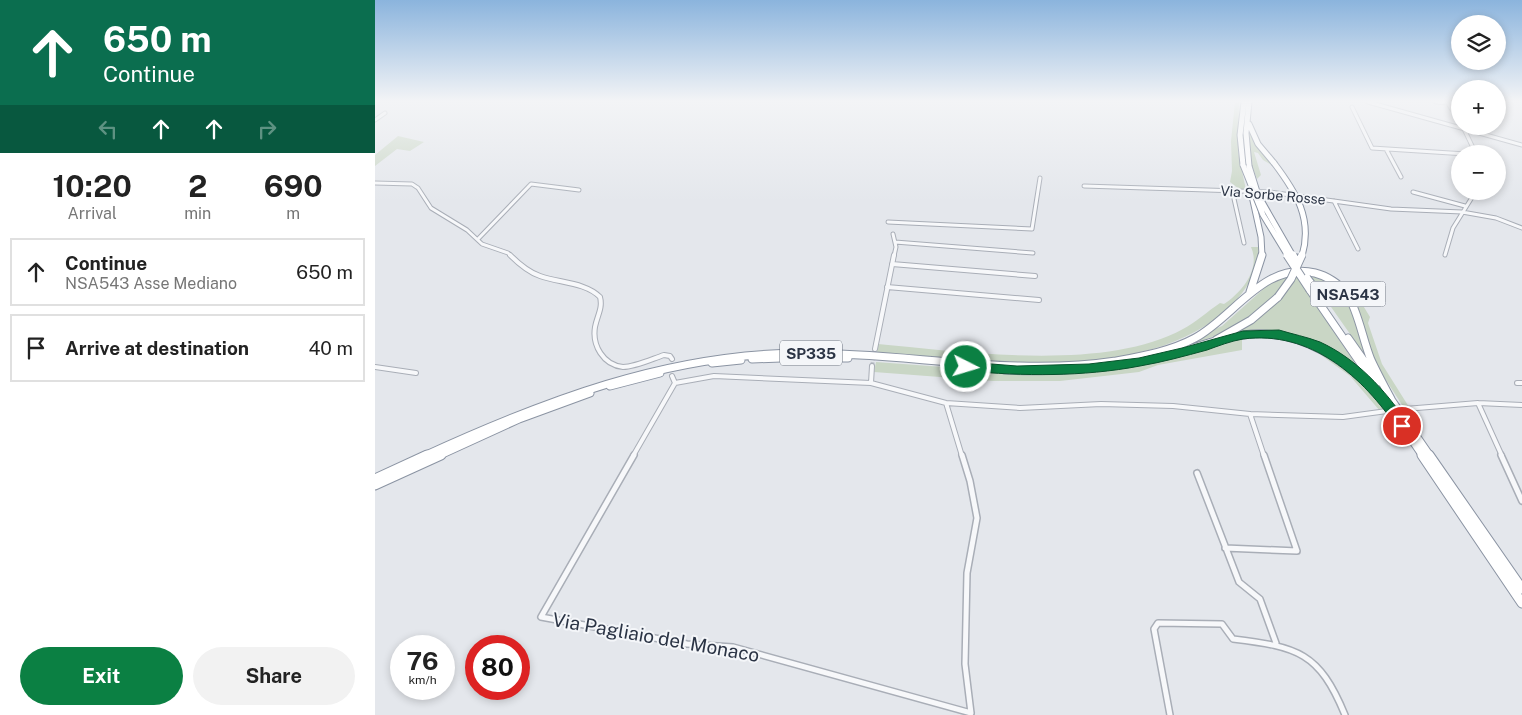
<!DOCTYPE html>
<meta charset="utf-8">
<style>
:root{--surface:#fff;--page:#f2f2f2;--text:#222;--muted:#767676;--line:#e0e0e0;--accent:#0b8043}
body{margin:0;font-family:"Public Sans",sans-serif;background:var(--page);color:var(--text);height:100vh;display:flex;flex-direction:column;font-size:19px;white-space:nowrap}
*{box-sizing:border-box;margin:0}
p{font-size:16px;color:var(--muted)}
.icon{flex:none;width:28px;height:28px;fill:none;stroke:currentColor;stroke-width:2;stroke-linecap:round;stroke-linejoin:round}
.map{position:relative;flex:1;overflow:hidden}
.details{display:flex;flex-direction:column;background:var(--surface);width:375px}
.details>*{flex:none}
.banner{background:#0b6e4f;color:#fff;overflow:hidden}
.fabs{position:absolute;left:1076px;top:15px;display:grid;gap:10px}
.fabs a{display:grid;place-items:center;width:55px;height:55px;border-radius:50%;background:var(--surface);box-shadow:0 2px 8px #0003;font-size:25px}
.speed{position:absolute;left:15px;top:635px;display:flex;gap:10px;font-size:25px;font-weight:700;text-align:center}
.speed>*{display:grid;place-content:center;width:65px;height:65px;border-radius:50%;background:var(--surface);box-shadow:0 2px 8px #0003;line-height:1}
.speed small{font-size:12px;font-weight:400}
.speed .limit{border:8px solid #d22;background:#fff;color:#111}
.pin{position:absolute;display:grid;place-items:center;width:42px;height:42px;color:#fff;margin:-21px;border:2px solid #fff;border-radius:50%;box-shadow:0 1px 5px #0007}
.me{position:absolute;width:55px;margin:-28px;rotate:95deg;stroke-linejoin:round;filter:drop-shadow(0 0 4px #0008)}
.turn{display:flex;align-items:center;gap:18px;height:105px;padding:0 20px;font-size:22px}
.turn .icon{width:65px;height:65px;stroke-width:2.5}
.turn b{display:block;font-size:35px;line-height:42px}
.lanes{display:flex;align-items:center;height:48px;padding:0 20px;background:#0003;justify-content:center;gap:25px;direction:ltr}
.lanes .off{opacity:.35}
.eta{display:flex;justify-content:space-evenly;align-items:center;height:85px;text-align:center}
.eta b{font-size:30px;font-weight:700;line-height:35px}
.action{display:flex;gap:10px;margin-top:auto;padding:10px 20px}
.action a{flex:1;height:58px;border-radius:30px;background:var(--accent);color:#fff;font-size:20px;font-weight:700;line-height:58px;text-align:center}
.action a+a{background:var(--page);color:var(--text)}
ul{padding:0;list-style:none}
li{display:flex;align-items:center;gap:15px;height:68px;margin:0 10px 8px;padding:0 10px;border:2px solid var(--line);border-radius:0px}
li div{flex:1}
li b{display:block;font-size:19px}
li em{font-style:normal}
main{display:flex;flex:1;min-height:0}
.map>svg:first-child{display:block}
.green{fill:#c9d6c5}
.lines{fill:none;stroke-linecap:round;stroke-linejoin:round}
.street-tunnel{stroke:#bfc3cb;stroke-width:4;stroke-dasharray:4 2;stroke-linecap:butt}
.street-far2-casing{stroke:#a9aeb7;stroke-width:5}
.street-far1-casing{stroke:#a9aeb7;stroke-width:6}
.street-casing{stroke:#a9aeb7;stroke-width:8}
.highway-far2-casing{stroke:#8b94a3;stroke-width:7}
.highway-far1-casing{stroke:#8b94a3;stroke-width:9}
.highway-casing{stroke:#8b94a3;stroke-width:11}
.street-far2{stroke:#f7f8fa;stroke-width:3}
.street-far1{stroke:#f7f8fa;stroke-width:4}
.street{stroke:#f7f8fa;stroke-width:5}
.highway-far2{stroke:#fff;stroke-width:5}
.highway-far1{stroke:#fff;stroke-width:7}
.highway{stroke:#fff;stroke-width:9}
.highway-bridge-far1-casing{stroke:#8b94a3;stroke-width:7;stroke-linecap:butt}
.highway-bridge-casing{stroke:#8b94a3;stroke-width:9;stroke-linecap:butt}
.highway-bridge-far1{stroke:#fff;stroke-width:5}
.highway-bridge{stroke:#fff;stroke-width:7}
.route{fill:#0b8043;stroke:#07532c}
.labels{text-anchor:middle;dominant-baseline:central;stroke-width:4;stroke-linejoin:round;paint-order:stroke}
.far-street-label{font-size:14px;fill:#2b3445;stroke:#f4f6f9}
.shield{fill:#f4f6f9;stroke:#676e7b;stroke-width:1}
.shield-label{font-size:15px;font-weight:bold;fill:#2b3445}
.near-street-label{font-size:19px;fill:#2b3445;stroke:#f4f6f9}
</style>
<main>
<section class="details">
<div class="banner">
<div class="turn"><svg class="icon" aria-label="ahead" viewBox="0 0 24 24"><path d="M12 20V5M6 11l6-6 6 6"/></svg><div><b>650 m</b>Continue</div></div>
<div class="lanes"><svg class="icon off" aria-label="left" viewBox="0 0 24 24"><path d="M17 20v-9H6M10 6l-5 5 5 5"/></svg><svg class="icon" aria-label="ahead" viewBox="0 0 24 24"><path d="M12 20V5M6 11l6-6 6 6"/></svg><svg class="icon" aria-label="ahead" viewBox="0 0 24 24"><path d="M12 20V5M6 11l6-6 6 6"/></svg><svg class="icon off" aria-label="right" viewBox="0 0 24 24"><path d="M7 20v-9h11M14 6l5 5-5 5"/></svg></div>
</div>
<div class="eta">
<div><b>10:20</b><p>Arrival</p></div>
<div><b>2</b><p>min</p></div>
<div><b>690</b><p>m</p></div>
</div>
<ul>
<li><svg class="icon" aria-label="ahead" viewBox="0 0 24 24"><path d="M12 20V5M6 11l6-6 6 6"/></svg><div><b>Continue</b><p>NSA543 Asse Mediano</p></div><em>650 m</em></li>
<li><svg class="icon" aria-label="arrive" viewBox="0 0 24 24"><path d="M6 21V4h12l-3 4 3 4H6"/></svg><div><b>Arrive at destination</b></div><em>40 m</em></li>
</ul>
<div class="action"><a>Exit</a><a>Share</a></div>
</section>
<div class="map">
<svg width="1147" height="715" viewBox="0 0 1147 715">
<rect width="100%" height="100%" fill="#e4e7ec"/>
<path class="green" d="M860,102H864L863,152L871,190L864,189L855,182L857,171L856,141Z
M873,128L880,143L900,167L888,160L883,153L879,152L886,175L882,179L874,158Z
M23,136L49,142L35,151L22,149L0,166V155Z
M876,247H884C883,255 883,263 880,270C874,286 862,301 849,312C764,385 605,360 502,352L503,344C590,352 730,372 808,329C820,323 833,311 845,303L849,304C867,292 886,269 876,247Z
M930,268L961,279L973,287L981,294L995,317L993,323L1007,364L1034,407L1029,408L1000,363L973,292Z
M933,273C986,292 973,317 994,361L942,287L930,289L988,375L960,353L938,342L937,346C966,361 992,383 1011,410L1005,411L975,376L939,350L937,346L893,336L867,338V350L783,365L764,372L685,381H618L499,372L501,362L651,373L778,360L864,339L848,333L812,346L779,354L847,326L903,276Z"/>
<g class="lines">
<path class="street-tunnel" d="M497,366L500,349"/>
<g class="street-far2-casing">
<path id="street-far2" d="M993,102L1147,145
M1061,102L1085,104
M1072,102L1085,122
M977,107L997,148L1091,154
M0,120L10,113
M1089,129L1101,154
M1011,149L1026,177
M1082,174L1085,175
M0,183L37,184L43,188L56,208L92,230L107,244L133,253L136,256
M709,186L894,192L1016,209L1087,212L1121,218L1147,228
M857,190L869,243
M1038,192L1090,206
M959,201L983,249
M513,222L657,229L665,178
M518,234L521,247L519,256
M103,239L156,184L204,190
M520,242L658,253
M1070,255L1078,228L1101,191"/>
</g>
<g class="street-far1-casing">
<path id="street-far1" d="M135,255C144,264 153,272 165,276C184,283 210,282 225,297C228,308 222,316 220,327C217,345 228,365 248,367C260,367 277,359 289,355L295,356L297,359
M517,264L660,276
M512,287L664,300
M500,349L519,255
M0,367L41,373
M297,376L300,383
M300,383L339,376L496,383L571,403L645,408L726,404L798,406L875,414L968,417L1012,411
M496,383L497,366
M1142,383H1147
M571,403L587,456
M1030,409L1103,403
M875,414L889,456
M258,456L300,383
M1127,456L1103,403L1147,405"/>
</g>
<g class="street-casing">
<path id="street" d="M259,455L166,617L312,644L358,647L596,713
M587,455L595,481L602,518L592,573L590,664L596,713
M1126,455L1147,501
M822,473L864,582L885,599L901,643
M850,548L922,551L889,455
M795,715L779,629L783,623L847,624L858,639C923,647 944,652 970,715"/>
</g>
<g class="highway-far2-casing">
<path id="highway-far2" d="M874,102L871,133L874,166
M874,124L883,144L899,163
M868,165L865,135L869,102
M877,196L886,237L887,256"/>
</g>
<g class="highway-far1-casing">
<path id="highway-far1" d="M935,290L997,380
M875,292L887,255
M973,338L1004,382
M841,340L876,320L903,297
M444,358H473
M377,359L406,358
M337,363L366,360
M629,370C684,373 737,367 791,356C817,350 841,338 868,335C927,327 973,362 1012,403
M235,386L285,373
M1013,395L1055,456
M1010,400L1048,456
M49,456C169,401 291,354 425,353C530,352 636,377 741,361C768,356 796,351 820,338C859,317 889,261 940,273C952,276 965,284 972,294C983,310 988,341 996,360C1002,373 1009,386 1016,399
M63,456L144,419L215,393"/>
</g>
<g class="highway-casing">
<path id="highway" d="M1047,455L1147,603
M1054,455L1147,589
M0,479L52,455
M0,485L66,455"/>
</g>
<use href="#street-far2" class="street-far2"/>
<use href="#street-far1" class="street-far1"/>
<use href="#street" class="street"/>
<use href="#highway-far2" class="highway-far2"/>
<use href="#highway-far1" class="highway-far1"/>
<use href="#highway" class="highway"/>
<g class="highway-bridge-far1-casing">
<path id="highway-bridge-far1" d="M899,163C921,192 938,219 927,256
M868,165L888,215L913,256
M874,166L883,195L918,256"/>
</g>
<g class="highway-bridge-casing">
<path id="highway-bridge" d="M912,255L935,290
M918,255L921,261
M932,278L941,290
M903,297L916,279L927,255"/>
</g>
<use href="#highway-bridge-far1" class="highway-bridge-far1"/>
<use href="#highway-bridge" class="highway-bridge"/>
</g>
<linearGradient id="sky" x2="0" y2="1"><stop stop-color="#8bb4dd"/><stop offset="0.5" stop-color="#f3f4f6"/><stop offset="1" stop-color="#f3f4f6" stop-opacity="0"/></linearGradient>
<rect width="1147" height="202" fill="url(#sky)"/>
<path class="route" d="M904,330C917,334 932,337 945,342C982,359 1009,389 1032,422L1033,426L1032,429H1023C988,377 936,330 868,339C856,341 843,346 832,350C810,356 788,362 765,366C707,377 649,376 591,371L585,367L591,362L642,366L714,364L764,358L807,348L868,331Z"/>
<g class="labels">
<g class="far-street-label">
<text transform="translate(898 195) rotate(5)">Via Sorbe Rosse</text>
</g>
<g class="shield">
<rect x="935.5" y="281.5" width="75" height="25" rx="4"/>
<rect x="405" y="340.5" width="62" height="25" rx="4"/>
</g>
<g class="shield-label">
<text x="973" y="294">NSA543</text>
<text x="436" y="353">SP335</text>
</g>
<g class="near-street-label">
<text transform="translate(281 637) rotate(10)">Via Pagliaio del Monaco</text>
</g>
</g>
</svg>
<div class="fabs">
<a><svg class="icon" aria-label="layers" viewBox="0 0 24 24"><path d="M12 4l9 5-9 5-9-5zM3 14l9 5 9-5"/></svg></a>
<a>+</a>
<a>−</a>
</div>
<div class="speed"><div>76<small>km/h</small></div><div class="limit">80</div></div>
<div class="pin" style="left:1027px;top:426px;background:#d93025"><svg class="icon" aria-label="arrive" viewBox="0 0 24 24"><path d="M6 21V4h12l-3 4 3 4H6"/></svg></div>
<svg class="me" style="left:591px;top:367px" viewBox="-20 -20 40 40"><circle r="17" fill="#0b8043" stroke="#fff" stroke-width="3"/><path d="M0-11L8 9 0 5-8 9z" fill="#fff"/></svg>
</div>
</main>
